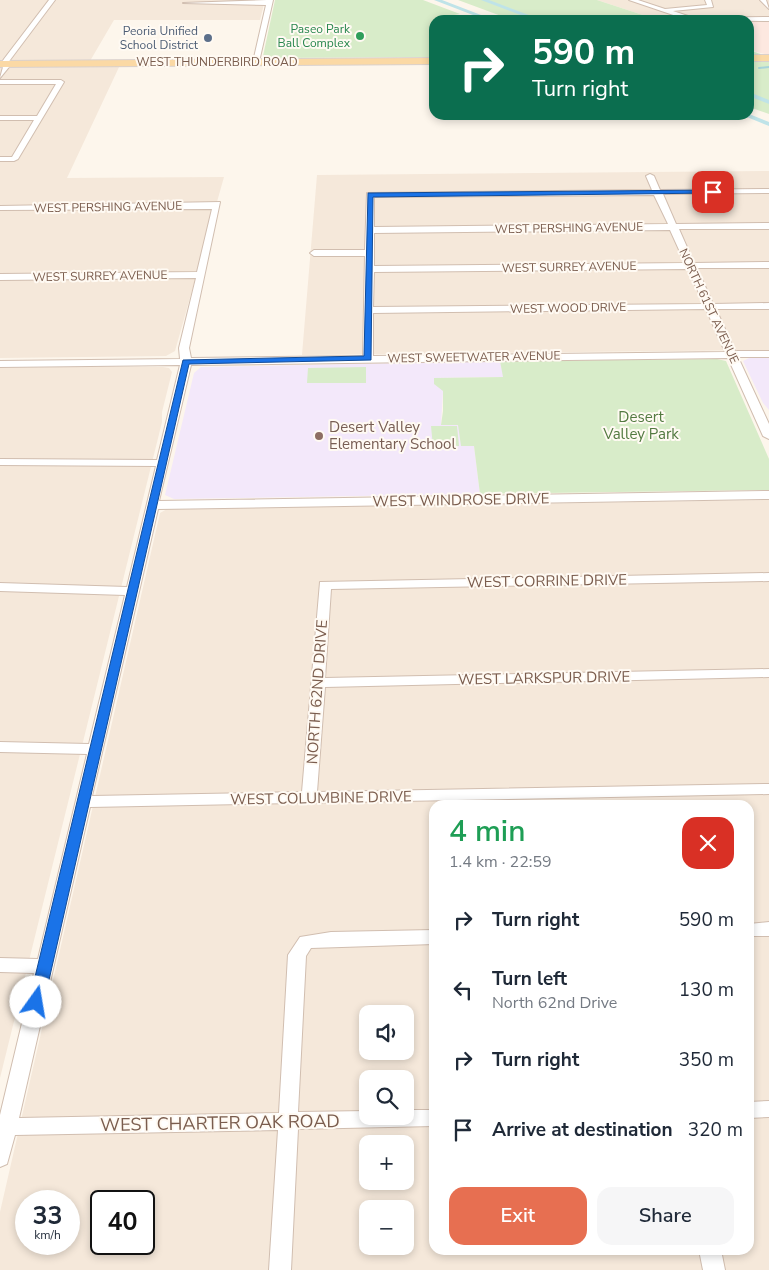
<!DOCTYPE html>
<meta charset="utf-8">
<style>
:root{--surface:#fff;--page:#f6f6f7;--text:#1f2937;--muted:#747a83;--accent:#e76f51}
body{margin:0;font-family:"Nunito Sans",sans-serif;background:var(--page);color:var(--text);height:100vh;display:flex;flex-direction:column;font-size:19px;white-space:nowrap}
*{box-sizing:border-box;margin:0}
p{font-size:16px;color:var(--muted)}
.icon{flex:none;width:28px;height:28px;fill:none;stroke:currentColor;stroke-width:2;stroke-linecap:round;stroke-linejoin:round}
.map{position:relative;flex:1;overflow:hidden}
.drawer{position:absolute;left:429px;top:800px;width:325px;height:455px;display:flex;flex-direction:column;background:var(--surface);border-radius:15px;box-shadow:0 2px 8px #0003}
.drawer>*{flex:none}
.banner{position:absolute;left:429px;top:15px;width:325px;height:105px;border-radius:15px;box-shadow:0 2px 8px #0003;background:#0b6e4f;color:#fff;overflow:hidden}
.fabs{position:absolute;left:359px;top:1005px;display:grid;gap:10px}
.fabs a{display:grid;place-items:center;width:55px;height:55px;border-radius:10px;background:var(--surface);box-shadow:0 2px 8px #0003;font-size:25px}
.speed{position:absolute;left:15px;top:1190px;display:flex;gap:10px;font-size:25px;font-weight:700;text-align:center}
.speed>*{display:grid;place-content:center;width:65px;height:65px;border-radius:50%;background:var(--surface);box-shadow:0 2px 8px #0003;line-height:1}
.speed small{font-size:12px;font-weight:400}
.speed .limit{border:2px solid #111;border-radius:8px;background:#fff;color:#111}
.pin{position:absolute;display:grid;place-items:center;width:42px;height:42px;color:#fff;margin:-21px;border-radius:10px;box-shadow:0 2px 8px #0006}
.me{position:absolute;width:55px;margin:-28px;rotate:13deg;stroke-linejoin:round;filter:drop-shadow(0 0 4px #0008)}
.turn{display:flex;align-items:center;gap:18px;height:105px;padding:0 20px;font-size:22px}
.turn .icon{width:65px;height:65px;stroke-width:2.5}
.turn b{display:block;font-size:35px;line-height:42px}
.round{display:grid;place-items:center;flex:none;width:52px;height:52px;border-radius:15px;background:var(--page)}
.headline{display:flex;align-items:center;justify-content:space-between;height:85px;padding:0 20px}
h1{font-size:30px;font-weight:600;line-height:38px;color:#1e9e55}
.cta{display:flex;gap:10px;margin-top:auto;padding:10px 20px}
.cta a{flex:1;height:58px;border-radius:15px;background:var(--accent);color:#fff;font-size:20px;font-weight:600;line-height:58px;text-align:center}
.cta a+a{background:var(--page);color:var(--text)}
ul{padding:0;list-style:none}
li{display:flex;align-items:center;gap:15px;height:70px;padding:0 20px}
li div{flex:1}
li b{display:block;font-size:19px}
li em{font-style:normal}
.map>svg:first-child{display:block}
.residential{fill:#f5e8da;fill-rule:evenodd}
.commercial{fill:#fde8e0}
.education{fill:#f3e8fa}
.green{fill:#d8ecc9}
.lines{fill:none;stroke-linecap:round;stroke-linejoin:round}
.stream{stroke:#a5d3da;stroke-width:2}
.canal{fill:#bfe3e8;fill-rule:evenodd}
.minor-casing{stroke:#d1beb0;stroke-width:2}
.major-casing{stroke:#dad1cd;stroke-width:2}
.minor{fill:#fff;fill-rule:evenodd}
.major{fill:#fbd9a5;fill-rule:evenodd}
.route{fill:#1a73e8;stroke:#114b97}
.leisure-dot{fill:#2e9e5b;stroke:#fffaf3;stroke-width:2}
.service-dot{fill:#5c6f8a;stroke:#fffaf3;stroke-width:2}
.education-dot{fill:#8d6e63;stroke:#fffaf3;stroke-width:2}
.labels{text-anchor:middle;dominant-baseline:central;stroke-width:4;stroke-linejoin:round;paint-order:stroke}
.far-leisure-label{font-size:12px;fill:#27864d;stroke:#fffaf3;text-anchor:end}
.far-service-label{font-size:12px;fill:#4e5e75;stroke:#fffaf3;text-anchor:end}
.far-street-label{font-size:12px;fill:#7a5c4d;stroke:#fffaf3}
.park-label{font-size:15px;fill:#537a41;stroke:#fffaf3}
.education-label{font-size:15px;fill:#785e54;stroke:#fffaf3;text-anchor:start}
.street-label{font-size:15px;fill:#7a5c4d;stroke:#fffaf3}
.near-street-label{font-size:18px;fill:#7a5c4d;stroke:#fffaf3}
</style>
<div class="map">
<svg width="769" height="1270" viewBox="0 0 769 1270">
<rect width="100%" height="100%" fill="#fdf6ec"/>
<path class="residential" d="M0,0H265L260,20H114L90,61H0Z
M597,0H769V19L658,20Z
M120,65L67,178L224,177L175,351L166,356L0,358V66Z
M769,171V350L302,355L317,175Z
M63,367H163L169,368L172,372L162,412V422L0,1078V368Z
M769,500V1270H0V1212L160,513L167,509ZM434,805H749V1250H434ZM368,1014H405V1051H368ZM368,1079H405V1116H368ZM368,1144H405V1181H368ZM26,1201H69V1244H26ZM101,1201H144V1244H101ZM368,1209H405V1246H368Z"/>
<path class="commercial" d="M749,20H769V55L749,50Z"/>
<path class="education" d="M749,358H769V410L763,403L743,361Z
M500,361L504,377L434,378L443,391L441,425H458L474,446L480,494L174,499L165,495L194,373L201,367Z"/>
<path class="green" d="M275,0H423L460,14L454,15L455,20H434V57L265,58L263,56Z
M458,0H597L658,20H512Z
M749,50L769,57V114L749,107Z
M717,359L726,361L769,459V490L480,494L474,446H461L458,425H441L443,411V391L434,384V378L503,377L500,361Z
M366,367V383H307L308,368Z
M431,426H457L459,446L433,447Z"/>
<g class="lines">
<path class="stream" d="M759,68L769,67"/>
<path class="canal" d="M434,0H442L494,20H486Z
M481,0H489L542,20H534Z
M749,92L769,100V104L749,96Z
M749,114L769,122V126L742,115Z"/>
<g class="minor-casing">
<path id="minor" d="M49,0H55L7,64L9,67L0,78L3,67L1,64L4,59Z
M267,0H273L259,62L256,64L253,62L266,5L183,3Z
M629,0H638L665,9L707,5L705,0H711L713,7L673,11L694,18L769,17V21L688,20Z
M760,0H766L769,9Z
M0,80H61L64,82L18,159L14,161H0V157H12L34,120H0V116H37L56,84H0Z
M650,174L654,176L660,190L769,189V193L663,194L676,224L769,223V229H679L694,263L769,262V268H697L713,304L769,303V309H716L735,351H769V357H738L769,424V439L763,436L728,358L191,365L159,501L769,491V499L158,509L92,796L302,792L320,582L769,573V581L331,589L325,678L769,669V677L325,687L317,792L769,784V794L90,807L19,1118L279,1113L288,955L300,937L331,932L434,930V944L311,948L306,956L298,1112L368,1111V1116H405V1110H434V1126L298,1129L291,1270H269L278,1130L15,1135L7,1164L0,1167V1115L34,973L0,972V958L38,959L87,754L0,752V742L89,744L125,595L0,591V583L127,587L156,466L0,465V459L157,460L180,365L0,367V361L180,359L179,348L196,278L0,280V274L197,272L212,209L0,210V206L220,202L189,348L191,358L363,356L365,256H314L310,253L314,250H365L367,193L652,190L646,176ZM654,195L668,224L374,227V197ZM670,230L685,263L374,266V233ZM688,269L704,304L373,307L374,272ZM706,309L725,352L373,356V313Z
M769,922V936H749V924Z
M769,1101V1117L749,1118V1102Z
M699,1250H721L725,1270H703Z"/>
</g>
<g class="major-casing">
<path id="major" d="M749,55H769V61H749Z
M434,58V64L0,67V61Z"/>
</g>
<use href="#minor" class="minor"/>
<use href="#major" class="major"/>
</g>
<path class="route" d="M713,190L715,193L373,197L371,360L189,364L44,1002L42,1006L36,1008L31,1006L29,1002L183,360L364,356L368,193Z"/>
<circle class="leisure-dot" cx="360" cy="36" r="5"/>
<circle class="service-dot" cx="208" cy="38" r="5"/>
<circle class="education-dot" cx="319" cy="436" r="5"/>
<g class="labels">
<g class="far-leisure-label">
<text x="350" y="29">Paseo Park<tspan x="350" dy="14">Ball Complex</tspan></text>
</g>
<g class="far-service-label">
<text x="198" y="31">Peoria Unified<tspan x="198" dy="14">School District</tspan></text>
</g>
<g class="far-street-label">
<text x="217" y="62">WEST THUNDERBIRD ROAD</text>
<text transform="translate(108 207) rotate(-1)">WEST PERSHING AVENUE</text>
<text transform="translate(569 228) rotate(-1)">WEST PERSHING AVENUE</text>
<text transform="translate(569 267) rotate(-1)">WEST SURREY AVENUE</text>
<text transform="translate(100 276) rotate(-1)">WEST SURREY AVENUE</text>
<text transform="translate(709 306) rotate(65)">NORTH 61ST AVENUE</text>
<text transform="translate(568 308) rotate(-1)">WEST WOOD DRIVE</text>
<text transform="translate(474 357) rotate(-1)">WEST SWEETWATER AVENUE</text>
</g>
<g class="park-label">
<text x="641" y="417">Desert<tspan x="641" dy="17">Valley Park</tspan></text>
</g>
<g class="education-label">
<text x="329" y="427">Desert Valley<tspan x="329" dy="17">Elementary School</tspan></text>
</g>
<g class="street-label">
<text transform="translate(461 500) rotate(-1)">WEST WINDROSE DRIVE</text>
<text transform="translate(547 581) rotate(-1)">WEST CORRINE DRIVE</text>
<text transform="translate(544 678) rotate(-1)">WEST LARKSPUR DRIVE</text>
<text transform="translate(317 692) rotate(-86)">NORTH 62ND DRIVE</text>
<text transform="translate(321 798) rotate(-1)">WEST COLUMBINE DRIVE</text>
</g>
<g class="near-street-label">
<text transform="translate(220 1123) rotate(-1)">WEST CHARTER OAK ROAD</text>
</g>
</g>
</svg>
<div class="fabs">
<a><svg class="icon" aria-label="sound" viewBox="0 0 24 24"><path d="M4 9h4l5-4v14l-5-4H4zM17 9q2 3 0 6"/></svg></a>
<a><svg class="icon" aria-label="search" viewBox="0 0 24 24"><circle cx="10" cy="10" r="6"/><path d="M15 15l6 6"/></svg></a>
<a>+</a>
<a>−</a>
</div>
<div class="speed"><div>33<small>km/h</small></div><div class="limit">40</div></div>
<div class="pin" style="left:713px;top:192px;background:#d93025"><svg class="icon" aria-label="arrive" viewBox="0 0 24 24"><path d="M6 21V4h12l-3 4 3 4H6"/></svg></div>
<svg class="me" style="left:36px;top:1002px" viewBox="-20 -20 40 40"><circle r="19" fill="#fff"/><path d="M0-13L10 11 0 6-10 11z" fill="#1a73e8"/></svg>
<div class="banner">
<div class="turn"><svg class="icon" aria-label="right" viewBox="0 0 24 24"><path d="M7 20v-9h11M14 6l5 5-5 5"/></svg><div><b>590 m</b>Turn right</div></div>
</div>
<section class="drawer">
<div class="headline"><div><h1>4 min</h1><p>1.4 km · 22:59</p></div><a class="round" style="background:#d93025;color:#fff"><svg class="icon" aria-label="close" viewBox="0 0 24 24"><path d="M6 6l12 12M18 6L6 18"/></svg></a></div>
<ul>
<li><svg class="icon" aria-label="right" viewBox="0 0 24 24"><path d="M7 20v-9h11M14 6l5 5-5 5"/></svg><div><b>Turn right</b></div><em>590 m</em></li>
<li><svg class="icon" aria-label="left" viewBox="0 0 24 24"><path d="M17 20v-9H6M10 6l-5 5 5 5"/></svg><div><b>Turn left</b><p>North 62nd Drive</p></div><em>130 m</em></li>
<li><svg class="icon" aria-label="right" viewBox="0 0 24 24"><path d="M7 20v-9h11M14 6l5 5-5 5"/></svg><div><b>Turn right</b></div><em>350 m</em></li>
<li><svg class="icon" aria-label="arrive" viewBox="0 0 24 24"><path d="M6 21V4h12l-3 4 3 4H6"/></svg><div><b>Arrive at destination</b></div><em>320 m</em></li>
</ul>
<div class="cta"><a>Exit</a><a>Share</a></div>
</section>
</div>
